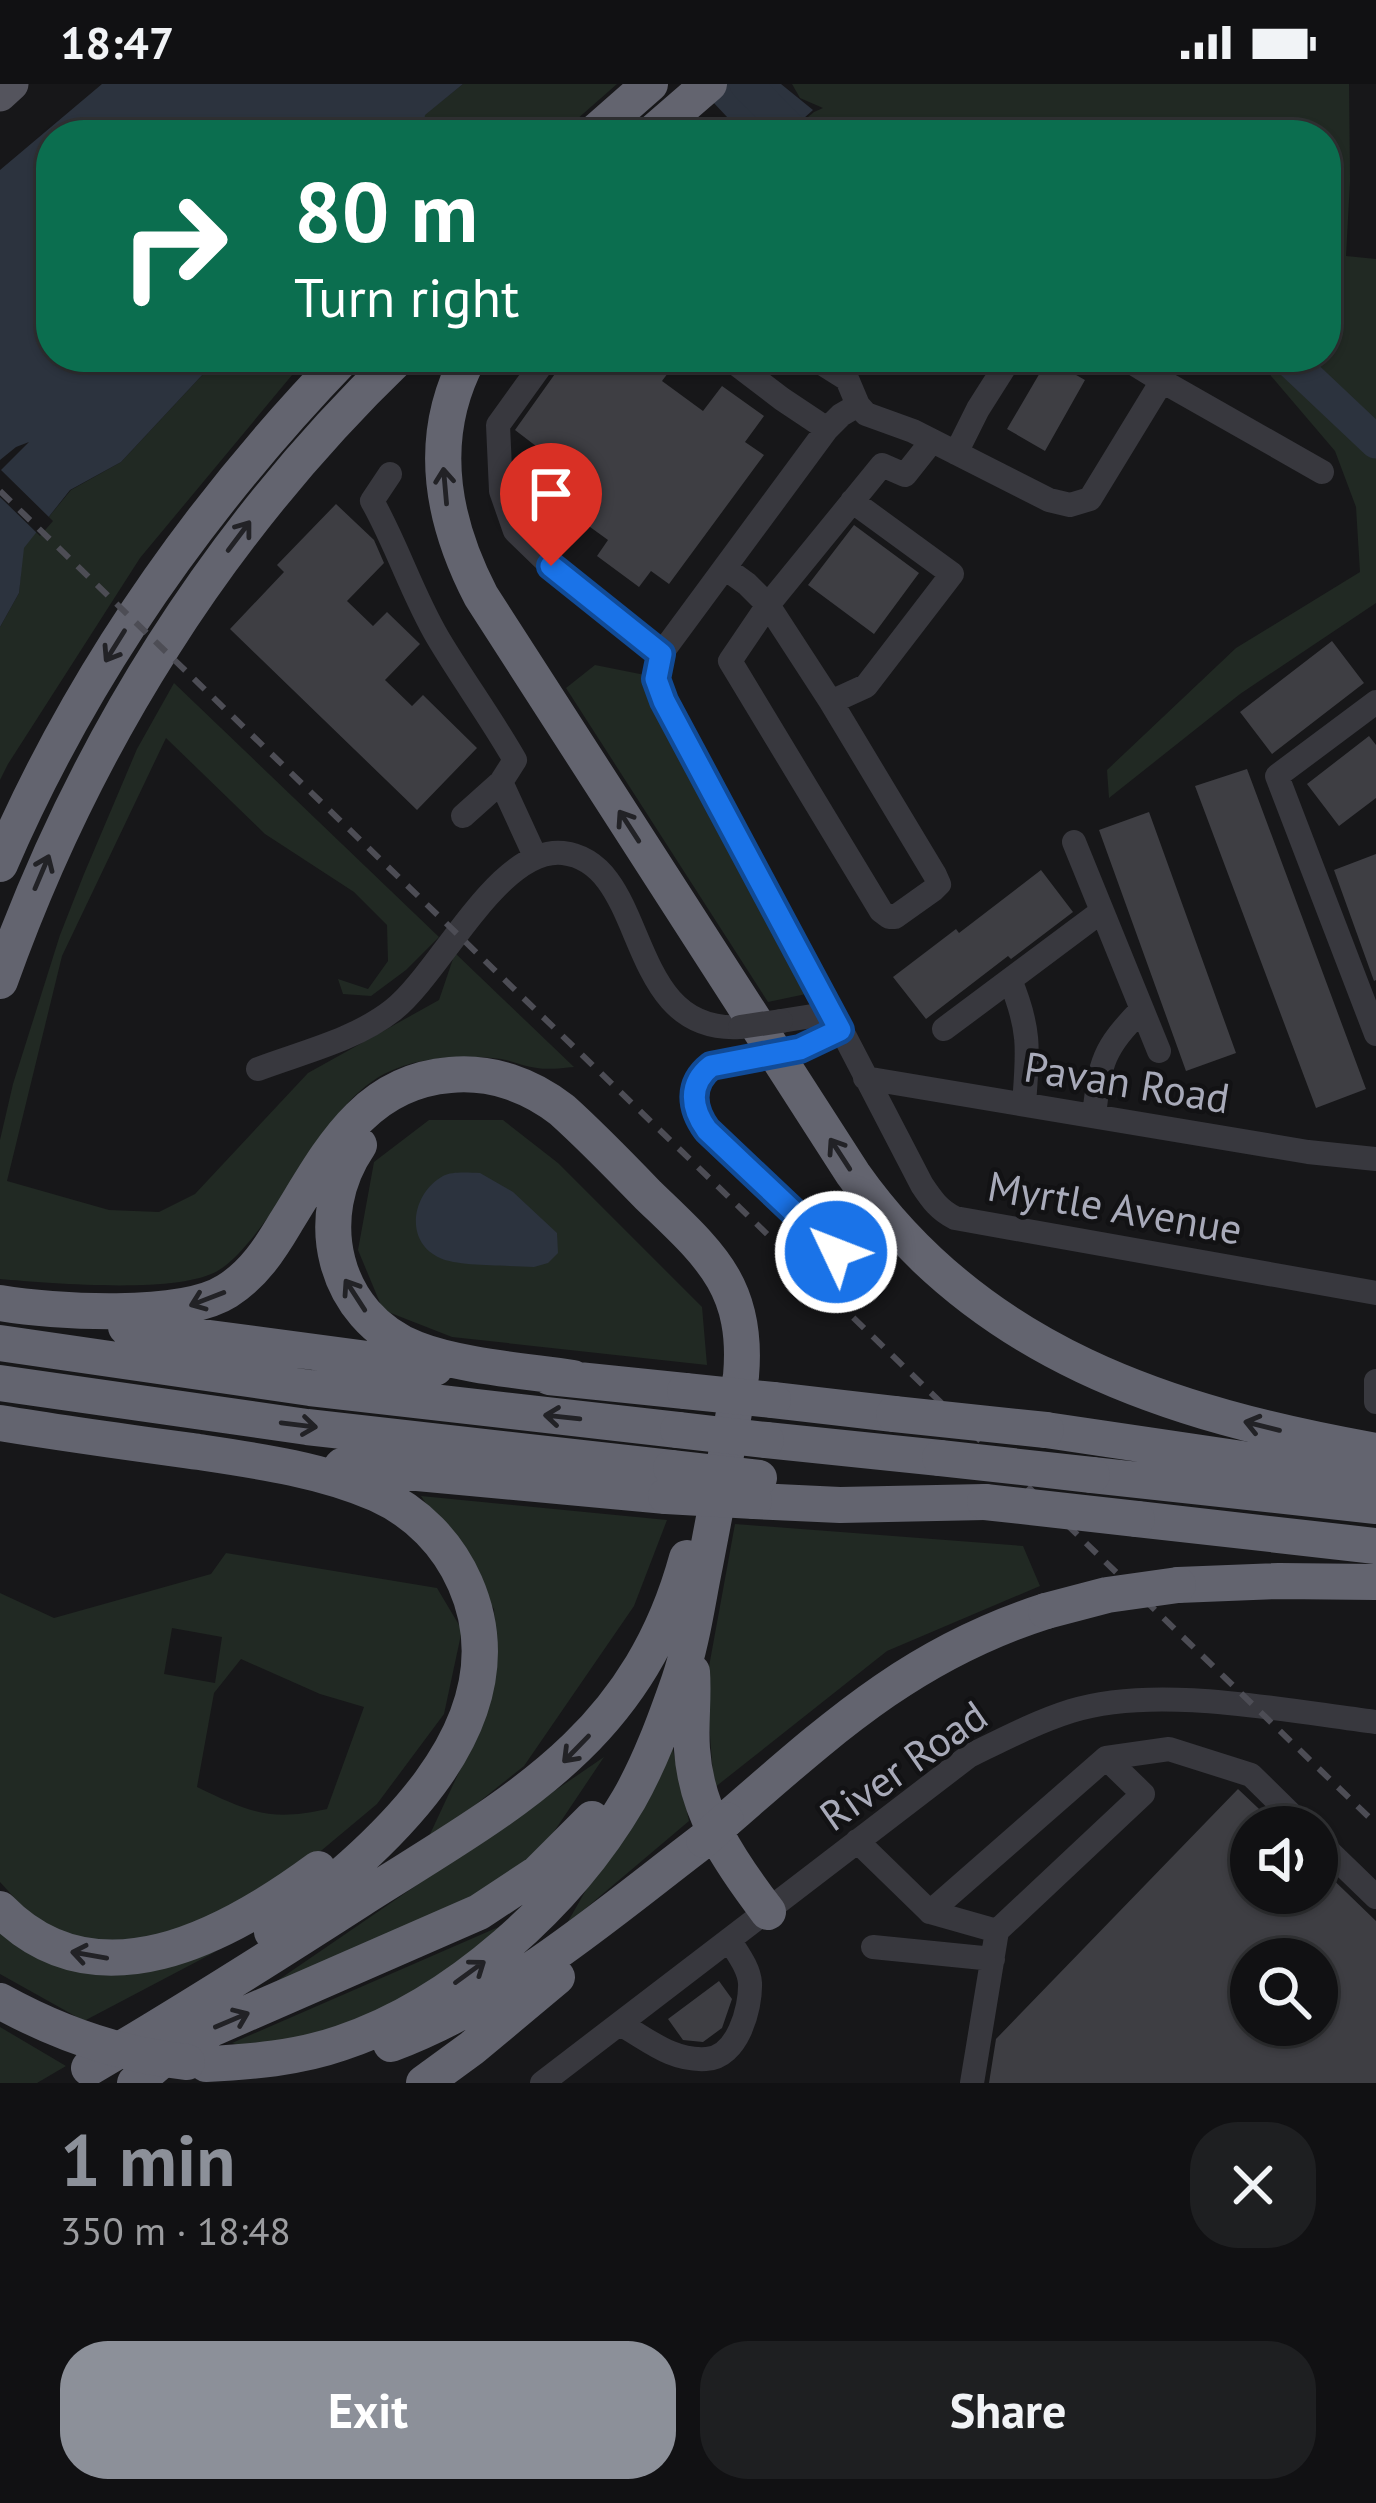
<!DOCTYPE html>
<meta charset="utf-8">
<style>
:root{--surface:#111113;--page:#1e1f21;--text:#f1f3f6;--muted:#9c9da0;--line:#303133;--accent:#8c9099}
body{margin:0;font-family:"PT Sans",sans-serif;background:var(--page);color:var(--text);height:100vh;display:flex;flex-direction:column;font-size:45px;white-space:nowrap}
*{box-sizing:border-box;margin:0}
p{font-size:39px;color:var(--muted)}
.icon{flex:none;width:66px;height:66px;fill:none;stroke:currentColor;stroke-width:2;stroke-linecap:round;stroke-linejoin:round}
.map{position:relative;height:1999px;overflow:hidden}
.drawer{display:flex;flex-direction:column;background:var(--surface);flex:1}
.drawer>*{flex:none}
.guide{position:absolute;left:36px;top:36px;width:1305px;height:252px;border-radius:48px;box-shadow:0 3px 9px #0004,0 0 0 3px var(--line);background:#0b6e4f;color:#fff;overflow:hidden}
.buttons{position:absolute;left:1230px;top:1722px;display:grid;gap:24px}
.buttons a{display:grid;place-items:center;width:108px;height:108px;border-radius:50%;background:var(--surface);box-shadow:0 3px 9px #0004,0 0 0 3px var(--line);font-size:60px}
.pin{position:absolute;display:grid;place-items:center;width:102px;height:102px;color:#fff;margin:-123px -51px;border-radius:50% 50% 50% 0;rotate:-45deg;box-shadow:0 0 12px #0007}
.pin .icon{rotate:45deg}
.me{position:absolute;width:132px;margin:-66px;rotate:313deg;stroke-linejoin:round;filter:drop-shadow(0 0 9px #0008)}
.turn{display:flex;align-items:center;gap:42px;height:252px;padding:0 60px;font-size:54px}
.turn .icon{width:156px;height:156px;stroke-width:2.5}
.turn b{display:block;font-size:84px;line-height:102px}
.round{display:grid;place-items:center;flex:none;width:126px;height:126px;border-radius:48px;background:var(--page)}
.head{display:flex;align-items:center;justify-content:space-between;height:204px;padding:0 60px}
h1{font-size:72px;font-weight:700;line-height:90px;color:var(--accent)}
.cta{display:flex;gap:24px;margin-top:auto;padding:24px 60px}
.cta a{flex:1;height:138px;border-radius:48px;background:var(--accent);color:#fff;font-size:48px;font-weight:700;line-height:138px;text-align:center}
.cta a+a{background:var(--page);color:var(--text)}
.status{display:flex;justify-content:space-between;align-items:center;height:84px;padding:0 60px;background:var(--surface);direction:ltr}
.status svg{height:33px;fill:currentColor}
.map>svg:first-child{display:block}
.green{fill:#212923;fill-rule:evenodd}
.water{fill:#2c333e}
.pier{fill:#171719}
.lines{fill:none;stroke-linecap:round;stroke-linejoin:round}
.river{stroke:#2c333e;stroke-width:33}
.building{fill:#3e3e43;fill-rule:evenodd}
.minor{stroke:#38383e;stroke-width:24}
.major{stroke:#54545d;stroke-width:33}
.highway{stroke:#63646f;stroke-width:36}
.rail{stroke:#4d4d55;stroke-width:6;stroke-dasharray:15 12;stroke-linecap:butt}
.minor-bridge{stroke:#38383e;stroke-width:24}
.highway-bridge{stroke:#63646f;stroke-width:36}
.oneway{stroke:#222226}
.route-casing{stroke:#114b97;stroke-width:30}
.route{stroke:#1a73e8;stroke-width:21}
.labels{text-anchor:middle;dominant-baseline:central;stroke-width:9;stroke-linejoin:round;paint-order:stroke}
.street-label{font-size:42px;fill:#a8aab9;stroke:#121214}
</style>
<div class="status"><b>18:47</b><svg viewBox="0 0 49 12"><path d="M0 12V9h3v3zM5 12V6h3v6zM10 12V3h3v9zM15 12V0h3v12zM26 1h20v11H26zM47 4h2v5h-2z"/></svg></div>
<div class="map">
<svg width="1376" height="1999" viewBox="0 0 1376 1999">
<rect width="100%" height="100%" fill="#171719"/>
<path class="green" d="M463,0H617L559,51H422L424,31Z
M792,0H1349L1350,97L1346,172L1376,175V519L1240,610L1109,714L1107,686L1236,564L1360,488L1356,423L1335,367L1255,273H1326V51H786L814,28L823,24L800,14Z
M219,273H307L140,474L8,680L0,696V543L19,509L23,464L71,406L121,378Z
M595,581L645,591L806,910L768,918L566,604Z
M174,599L439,853L406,886L371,912L343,910L338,895L368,905L388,877L387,841L354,808L265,750L166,654L62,872L7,1097L109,1126L159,1128L195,1110L308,989L439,916L455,869L574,983C562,984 549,986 537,984C525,983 513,977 501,975C463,970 419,972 384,990C349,1009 326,1045 305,1078C287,1107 247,1169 219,1186C180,1211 49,1199 0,1195V1056L13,1000L60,851L84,790L137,665Z
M429,1036H503L558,1079L702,1223L707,1281L452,1253L383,1226L358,1166L374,1078Z
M421,1412L667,1436L634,1522L524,1682L425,1761L487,1628L496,1573L494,1525Z
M735,1440L1023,1462L1040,1502L887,1567L714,1704L706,1599Z
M226,1469L437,1504L462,1546L444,1630L377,1720L322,1766L276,1797L202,1838L130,1860L63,1851L29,1830L0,1798V1509L54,1534L211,1490ZM172,1544L222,1553L215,1599L164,1590ZM241,1575L320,1610L364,1623L327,1725C270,1738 249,1728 197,1703L214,1609Z
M671,1657L689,1737L566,1841Z
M604,1673L539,1770L456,1825L271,1901Z
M510,1838L453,1883L361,1938L258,1966L232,1959Z
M0,1846L175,1879L217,1867L84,1937L0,1890Z
M0,1943L66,1982L37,1999H0Z"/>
<path class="water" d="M102,0H463L425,31L422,51H51V273H219L121,378L70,406L24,464L19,509L0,543V86Z
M696,0H781L813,26L785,51H744Z
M480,1089L513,1108L557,1149L558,1169L548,1179L534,1183C511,1181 459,1183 440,1174C404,1158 411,1110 443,1092C453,1087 469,1089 480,1089Z"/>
<path class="pier" d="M29,358L1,386L53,437L40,452L0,413V376L16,363Z"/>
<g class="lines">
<path class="river" d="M746,0L796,51
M1286,273L1376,358"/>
</g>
<path class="building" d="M567,273H680L662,297L703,327L722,302L764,332L745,358L764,371L669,500L651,487L639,503L597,472L608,456L568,427L557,442L522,417L518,406L545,369L515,346Z
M1048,275L1085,296L1045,367L1007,345Z
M336,420L374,456L384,479L347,517L373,542L387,528L420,560L385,596L412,622L423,611L477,664L417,726L230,545L284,488L277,481Z
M854,441L919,489L874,550L808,501Z
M1332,557L1364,599L1272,670L1240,628Z
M1369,652L1376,661V714L1339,742L1307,700Z
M1247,685L1366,1005L1316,1024L1195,702Z
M1149,728L1236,969L1186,987L1099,746Z
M1376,770V896L1374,897L1334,786Z
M1041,786L1073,828L1011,875L1008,872L926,935L893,893L956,845L959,849Z
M1238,1705L1278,1743H1251V1809H1317V1780L1376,1837V1999H989L996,1955ZM1251,1875H1317V1941H1251Z
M719,1897L732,1915L722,1944L703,1958L683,1956L668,1935Z"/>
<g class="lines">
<path class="minor" d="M547,273L498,341L501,407L515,447L551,482L661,570
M727,273L782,315L827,345
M812,273L847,295L858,321L866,330L913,347L1049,416L1070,421L1090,415L1162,297L1123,273
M1162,297L1322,388
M858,321L841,331L827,345L661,570L656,595L664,617L815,895L922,1101C932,1116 939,1126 955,1134L1376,1209
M956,369L978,325L1011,273
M390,390L372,417C397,461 412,510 438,554C463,596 491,634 515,676L501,698L535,772
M725,484L747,500L768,521L882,381L905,391L932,357
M768,521L831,618L935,791L939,800L933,806L895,833H889L881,827L730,577Z
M831,618L866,602L952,490L852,417
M1376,618L1277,692L1376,950
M463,732L501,698
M1074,758L1159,967
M1010,896C1031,946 1028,968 1024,1020
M781,937L831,929
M944,945L1102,827
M800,965L840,946
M757,972C713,979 668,993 707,1046L836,1168
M258,985C303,968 355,956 393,926C441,888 499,762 563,769C651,779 622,950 740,943
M865,994L1308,1068L1376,1075
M1094,1032C1100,977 1103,965 1142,925
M1376,1297V1318
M1317,1756L1376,1813
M857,1757L930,1828L997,1847L1143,1710L1106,1674
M930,1828L1106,1674L1169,1665L1251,1691L1304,1743
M873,1863L993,1875
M620,1940C649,1956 671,1977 706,1975C737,1974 751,1925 750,1899C749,1884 738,1870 730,1857
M542,1999L969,1672C1002,1656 1036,1638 1071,1627C1157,1600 1286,1627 1376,1638
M972,1999L997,1847"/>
<path class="major" d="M0,11L12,0"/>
<path class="highway" d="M592,51L650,0
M650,51L709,0
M469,273C426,353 441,435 481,512L853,1090C979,1269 1169,1330 1376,1367
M0,780C82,590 201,421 344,273
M0,897C84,661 218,447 399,273
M359,1061C310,1132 332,1232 416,1265C459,1282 527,1287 573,1294
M0,1219C53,1228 182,1236 227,1207C254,1190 270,1165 286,1138C328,1071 362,998 450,991C491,987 530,1001 562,1026C592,1053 620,1082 648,1111C708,1169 749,1201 741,1292C729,1355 717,1418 705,1481C697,1520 692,1559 679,1597C665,1637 650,1678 629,1715C569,1818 455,1921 341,1959C298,1974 251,1978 206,1980
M126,1243L435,1284
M0,1259L310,1304L678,1346
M549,1293L685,1307
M0,1299L307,1343L671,1384
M773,1316L894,1330
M0,1339C66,1350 133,1359 199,1368C259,1377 322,1386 377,1410C417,1428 448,1460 465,1499C529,1644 372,1770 272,1848
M1046,1346L1376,1395
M766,1356L940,1374
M342,1382L666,1412
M1092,1391L1376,1422
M754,1417L840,1421L985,1418
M1137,1435L1376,1462
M1178,1501L1279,1497L1376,1498
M692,1588C694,1614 690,1639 692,1665C696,1729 730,1778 768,1828
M726,1736C830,1646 911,1570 1046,1527
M0,1825C96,1924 227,1852 318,1785
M391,1960C510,1915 604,1832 704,1756
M89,1984C181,1930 271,1873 361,1815C509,1721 637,1657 687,1474
M135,1999L171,1968L209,1946L479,1828L538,1789L592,1735
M424,1999L472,1964L557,1893"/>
<path class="rail" d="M0,407L1376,1740"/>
<path class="minor-bridge" d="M740,943L781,937
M757,972L800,965"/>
<path class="highway-bridge" d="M685,1307L773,1316
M894,1330L1046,1346
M678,1346L766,1356
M940,1374L1092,1391
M671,1384L759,1394
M666,1412L754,1417
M985,1418L1137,1435
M1046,1527L1107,1511L1178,1501
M704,1756L726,1736
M0,1917C58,1949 120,1971 187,1978"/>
</g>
<defs><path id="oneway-shaft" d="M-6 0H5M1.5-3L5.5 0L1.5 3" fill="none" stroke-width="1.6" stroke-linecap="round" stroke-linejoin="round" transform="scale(3)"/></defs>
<g class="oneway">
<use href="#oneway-shaft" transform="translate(445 402) rotate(-95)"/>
<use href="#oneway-shaft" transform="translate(239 452) rotate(-53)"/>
<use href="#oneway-shaft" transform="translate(115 562) rotate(122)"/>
<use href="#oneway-shaft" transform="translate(629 742) rotate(-123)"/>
<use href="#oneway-shaft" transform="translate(42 788) rotate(-67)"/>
<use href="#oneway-shaft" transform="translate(840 1070) rotate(-123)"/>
<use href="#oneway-shaft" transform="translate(355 1211) rotate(-123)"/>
<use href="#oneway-shaft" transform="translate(207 1215) rotate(159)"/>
<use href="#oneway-shaft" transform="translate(562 1333) rotate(-174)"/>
<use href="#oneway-shaft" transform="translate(299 1341) rotate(7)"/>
<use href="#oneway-shaft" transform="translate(1262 1342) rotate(-166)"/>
<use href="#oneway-shaft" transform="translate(576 1665) rotate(134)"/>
<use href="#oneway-shaft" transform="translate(89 1871) rotate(-170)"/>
<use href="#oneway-shaft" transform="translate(470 1888) rotate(-36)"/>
<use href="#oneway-shaft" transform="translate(232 1936) rotate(-23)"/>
</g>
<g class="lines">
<g class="route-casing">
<path id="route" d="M551,482L661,570L656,595L664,617L840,946L800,965L711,982C688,1000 691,1024 707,1046L836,1168"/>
</g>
<use href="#route" class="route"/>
</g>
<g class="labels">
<g class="street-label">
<text transform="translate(1127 998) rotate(9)">Pavan Road</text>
<text transform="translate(1115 1123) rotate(10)">Myrtle Avenue</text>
<text transform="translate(903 1681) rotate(-35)">River Road</text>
</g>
</g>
</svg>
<div class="buttons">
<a><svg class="icon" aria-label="sound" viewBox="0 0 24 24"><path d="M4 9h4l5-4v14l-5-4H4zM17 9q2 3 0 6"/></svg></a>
<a><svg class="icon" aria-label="search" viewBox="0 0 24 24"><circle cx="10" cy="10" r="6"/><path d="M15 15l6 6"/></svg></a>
</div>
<div class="pin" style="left:551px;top:482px;background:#d93025"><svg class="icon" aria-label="arrive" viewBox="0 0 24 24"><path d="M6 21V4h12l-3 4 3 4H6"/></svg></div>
<svg class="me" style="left:836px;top:1168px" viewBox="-20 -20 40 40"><circle r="17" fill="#1a73e8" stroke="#fff" stroke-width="3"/><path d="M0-11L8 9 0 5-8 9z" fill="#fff"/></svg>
<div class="guide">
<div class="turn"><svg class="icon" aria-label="right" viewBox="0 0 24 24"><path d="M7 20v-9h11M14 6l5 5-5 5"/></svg><div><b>80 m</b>Turn right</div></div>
</div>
</div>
<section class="drawer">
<div class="head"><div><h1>1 min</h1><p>350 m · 18:48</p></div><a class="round"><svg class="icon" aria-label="close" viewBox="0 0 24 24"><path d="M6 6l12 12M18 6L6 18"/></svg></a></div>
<div class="cta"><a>Exit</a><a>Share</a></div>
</section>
